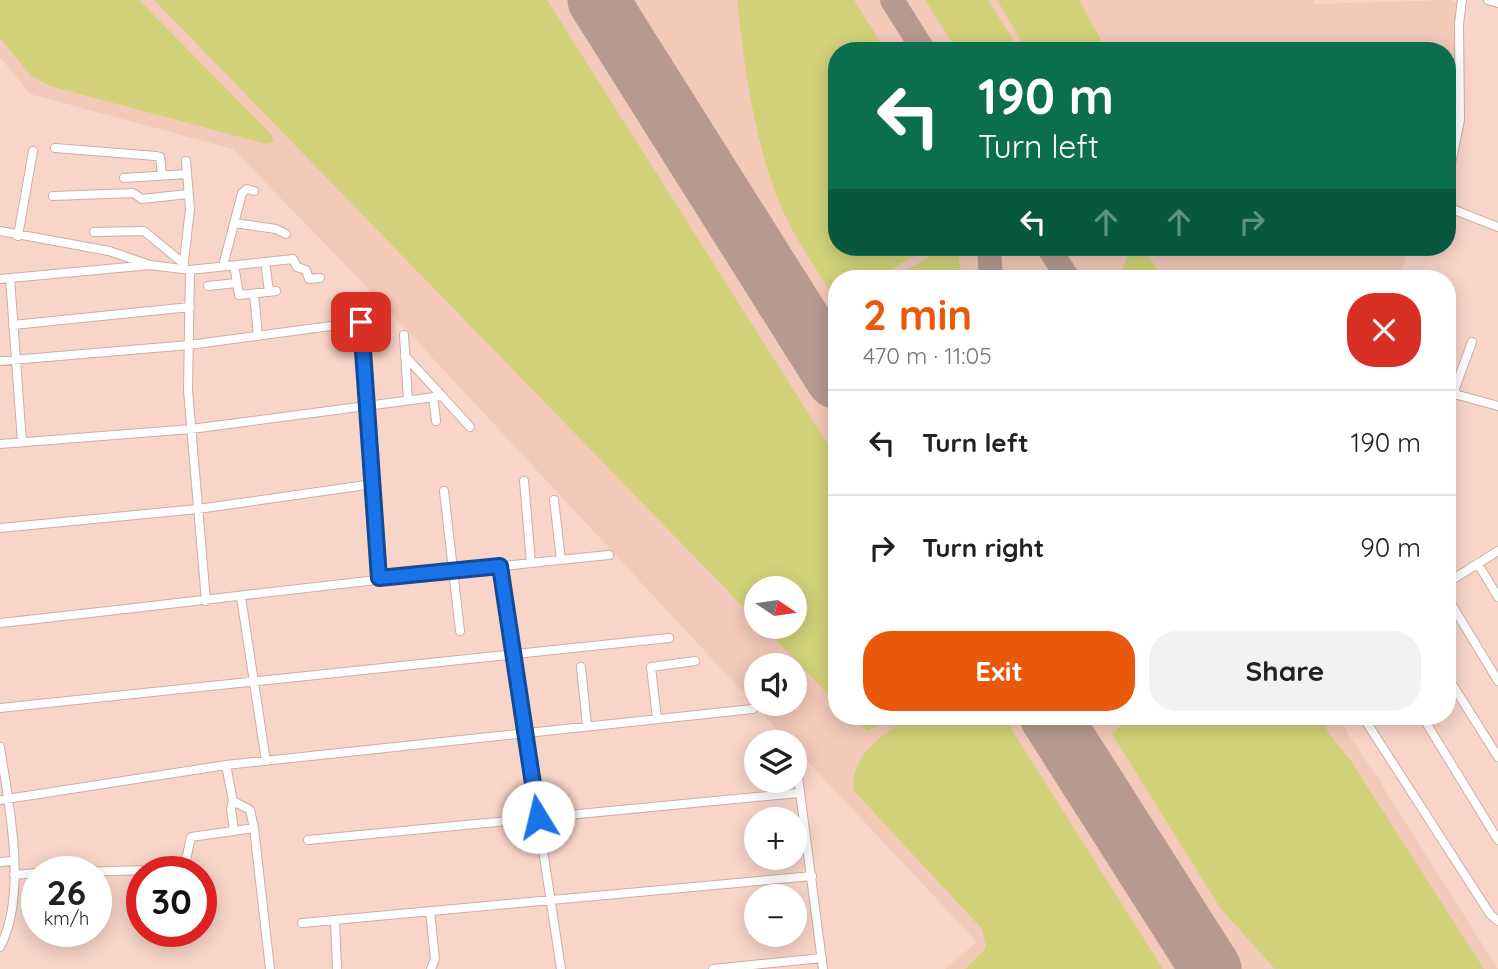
<!DOCTYPE html>
<meta charset="utf-8">
<style>
:root{--surface:#fff;--page:#f2f2f2;--text:#202124;--muted:#757577;--line:#e0e0e0;--accent:#ea580c}
body{margin:0;font-family:Quicksand,sans-serif;background:var(--page);color:var(--text);height:100vh;display:flex;flex-direction:column;font-size:26px;white-space:nowrap}
*{box-sizing:border-box;margin:0}
p{font-size:23px;color:var(--muted)}
.icon{flex:none;width:38px;height:38px;fill:none;stroke:currentColor;stroke-width:2;stroke-linecap:round;stroke-linejoin:round}
.map{position:relative;flex:1;overflow:hidden}
.sheet{position:absolute;left:828px;top:270px;width:628px;height:455px;display:flex;flex-direction:column;background:var(--surface);border-radius:28px;box-shadow:0 4px 18px #0003}
.sheet>*{flex:none}
.banner{position:absolute;left:828px;top:42px;width:628px;height:214px;border-radius:28px;box-shadow:0 4px 18px #0003;background:#0b6e4f;color:#fff;overflow:hidden}
.needle{width:46px;rotate:103deg}
.buttons{position:absolute;left:744px;top:576px;display:grid;gap:14px}
.buttons a{display:grid;place-items:center;width:63px;height:63px;border-radius:50%;background:var(--surface);box-shadow:0 4px 18px #0003;font-size:35px}
.speed{position:absolute;left:21px;top:856px;display:flex;gap:14px;font-size:35px;font-weight:700;text-align:center}
.speed>*{display:grid;place-content:center;width:91px;height:91px;border-radius:50%;background:var(--surface);box-shadow:0 4px 18px #0003;line-height:1}
.speed small{font-size:18px;font-weight:400}
.speed .limit{border:10px solid #d22;background:#fff;color:#111}
.pin{position:absolute;display:grid;place-items:center;width:60px;height:60px;color:#fff;margin:-30px;border-radius:14px;box-shadow:0 4px 10px #0006}
.me{position:absolute;width:77px;margin:-38px;rotate:351deg;stroke-linejoin:round;filter:drop-shadow(0 0 5px #0008)}
.turn{display:flex;align-items:center;gap:24px;height:147px;padding:0 35px;font-size:32px}
.turn .icon{width:91px;height:91px;stroke-width:2.5}
.turn b{display:block;font-size:49px;line-height:60px}
.lanes{display:flex;align-items:center;height:66px;padding:0 35px;background:#0003;justify-content:center;gap:35px;direction:ltr}
.lanes .off{opacity:.35}
.round{display:grid;place-items:center;flex:none;width:74px;height:74px;border-radius:28px;background:var(--page)}
.overview{display:flex;align-items:center;justify-content:space-between;height:119px;padding:0 35px}
h1{font-size:42px;font-weight:700;line-height:52px;color:var(--accent)}
.button{display:flex;gap:14px;margin-top:auto;padding:14px 35px}
.button a{flex:1;height:80px;border-radius:28px;background:var(--accent);color:#fff;font-size:28px;font-weight:700;line-height:80px;text-align:center}
.button a+a{background:var(--page);color:var(--text)}
ul{padding:0;list-style:none}
li{display:flex;align-items:center;gap:21px;height:105px;padding:0 35px;border-top:2px solid var(--line)}
li div{flex:1}
li b{display:block;font-size:26px}
li em{font-style:normal}
.map>svg:first-child{display:block}
.built{fill:#f3c9b9;fill-rule:evenodd}
.green{fill:#d3d27a}
.lines{fill:none;stroke-linecap:round;stroke-linejoin:round}
.taxiway{stroke:#b69a90;stroke-width:24}
.runway{stroke:#b69a90;stroke-width:61}
.minor-casing{stroke:#cfada1;stroke-width:10}
.minor{stroke:#fff;stroke-width:8}
.route-casing{stroke:#114b97;stroke-width:18}
.route{stroke:#1a73e8;stroke-width:12}
</style>
<div class="map">
<svg width="1498" height="969" viewBox="0 0 1498 969">
<rect width="100%" height="100%" fill="#f9d5c9"/>
<path class="built" d="M0,0H1314L1315,4L1450,0L1458,4L1456,61L1447,95V51H836V247H1408L1400,278H836V716H1358L1343,726L1376,776L1378,775L1383,787L1498,969H945L977,942L795,748L794,742H789L362,282L233,149L30,94L0,57ZM756,588H794V626H756ZM756,665H794V704H756Z"/>
<path class="green" d="M0,0H139L271,134L274,142L266,144L50,86L31,76L0,38Z
M154,0H547L836,457V702L763,627L794,626V588H756V620Z
M737,0H854L886,51H836V247H928L878,278H836V301C821,275 802,250 789,223C756,159 745,71 737,0Z
M925,0H988L1020,51H957Z
M997,0H1079L1107,51H1027Z
M944,247H958L961,278H894Z
M1120,247H1143L1163,278H1119L1127,258Z
M850,716H895L868,731Z
M911,716H1003L1163,969H965L986,948L982,929L854,791C848,755 886,733 911,716Z
M1131,716H1285L1288,720L1295,716H1325L1327,731L1351,761L1484,969H1275L1221,909L1112,734Z"/>
<g class="lines">
<path class="taxiway" d="M892,0L924,51
M989,247L991,278
M1048,247L1068,278
M1081,716C1072,742 1084,762 1095,786"/>
<path class="runway" d="M598,0L836,378
M1050,716L1211,969"/>
<g class="minor-casing">
<path id="minor" d="M1488,0L1498,3
M55,148L156,156L160,157L162,175
M124,178L187,174
M1447,182L1460,120L1459,24L1462,0
M53,196L133,193L142,199L188,194
M1447,207L1498,227
M234,223L276,229L286,234
M0,231L109,251L147,264
M94,232L144,231L184,264
M18,236L33,151
M223,266L242,193L247,189L254,191
M183,269L190,209L186,161
M266,269L269,292
M190,270L188,390L206,601
M235,271L239,295L276,291
M10,278L22,442
M0,279L150,265L190,270L293,259L297,267L306,270L309,279L320,278
M208,286L236,283
M254,294L258,336
M13,325L190,307
M404,335L408,400
M1472,342L1454,391L1458,395L1498,406
M405,356L442,396
M0,361L189,345L361,322L379,578
M433,397L436,421
M0,444L191,429L442,396L470,427
M524,481L531,563
M444,491L460,631
M554,500L561,560
M0,528L198,509L373,484
M1478,564L1498,597
M500,566L561,969
M1447,583L1498,551
M241,597L266,761
M1447,597L1498,681
M0,623C203,601 405,575 609,555
M581,667L587,726
M1447,676L1498,757
M0,708L669,638
M1370,716L1365,720L1490,914L1498,921
M1422,716L1498,840
M657,719L651,667L695,661
M0,747C9,805 28,894 0,947
M795,754L823,969
M226,765L233,801L231,809L234,831
M0,800L226,765L753,709
M233,801L250,810L254,828
M308,840L799,793
M0,862L13,861
M149,868L184,869L191,837L254,828L270,969
M74,872L149,870
M14,875L37,873
M430,911L435,959L431,969
M335,920L337,969
M302,923L812,876
M713,969L822,958"/>
</g>
<use href="#minor" class="minor"/>
</g>
<g class="lines">
<g class="route-casing">
<path id="route" d="M361,322L379,578L500,566L538,817"/>
</g>
<use href="#route" class="route"/>
</g>
</svg>
<div class="buttons">
<a><svg class="needle" viewBox="-14 -14 28 28"><path d="M0-13l5 13h-10z" fill="#e53935"/><path d="M0 13l5-13h-10z" fill="#757577"/></svg></a>
<a><svg class="icon" aria-label="sound" viewBox="0 0 24 24"><path d="M4 9h4l5-4v14l-5-4H4zM17 9q2 3 0 6"/></svg></a>
<a><svg class="icon" aria-label="layers" viewBox="0 0 24 24"><path d="M12 4l9 5-9 5-9-5zM3 14l9 5 9-5"/></svg></a>
<a>+</a>
<a>−</a>
</div>
<div class="speed"><div>26<small>km/h</small></div><div class="limit">30</div></div>
<div class="pin" style="left:361px;top:322px;background:#d93025"><svg class="icon" aria-label="arrive" viewBox="0 0 24 24"><path d="M6 21V4h12l-3 4 3 4H6"/></svg></div>
<svg class="me" style="left:538px;top:817px" viewBox="-20 -20 40 40"><circle r="19" fill="#fff"/><path d="M0-13L10 11 0 6-10 11z" fill="#1a73e8"/></svg>
<div class="banner">
<div class="turn"><svg class="icon" aria-label="left" viewBox="0 0 24 24"><path d="M17 20v-9H6M10 6l-5 5 5 5"/></svg><div><b>190 m</b>Turn left</div></div>
<div class="lanes"><svg class="icon" aria-label="left" viewBox="0 0 24 24"><path d="M17 20v-9H6M10 6l-5 5 5 5"/></svg><svg class="icon off" aria-label="ahead" viewBox="0 0 24 24"><path d="M12 20V5M6 11l6-6 6 6"/></svg><svg class="icon off" aria-label="ahead" viewBox="0 0 24 24"><path d="M12 20V5M6 11l6-6 6 6"/></svg><svg class="icon off" aria-label="right" viewBox="0 0 24 24"><path d="M7 20v-9h11M14 6l5 5-5 5"/></svg></div>
</div>
<section class="sheet">
<div class="overview"><div><h1>2 min</h1><p>470 m · 11:05</p></div><a class="round" style="background:#d93025;color:#fff"><svg class="icon" aria-label="close" viewBox="0 0 24 24"><path d="M6 6l12 12M18 6L6 18"/></svg></a></div>
<ul>
<li><svg class="icon" aria-label="left" viewBox="0 0 24 24"><path d="M17 20v-9H6M10 6l-5 5 5 5"/></svg><div><b>Turn left</b></div><em>190 m</em></li>
<li><svg class="icon" aria-label="right" viewBox="0 0 24 24"><path d="M7 20v-9h11M14 6l5 5-5 5"/></svg><div><b>Turn right</b></div><em>90 m</em></li>
</ul>
<div class="button"><a>Exit</a><a>Share</a></div>
</section>
</div>
